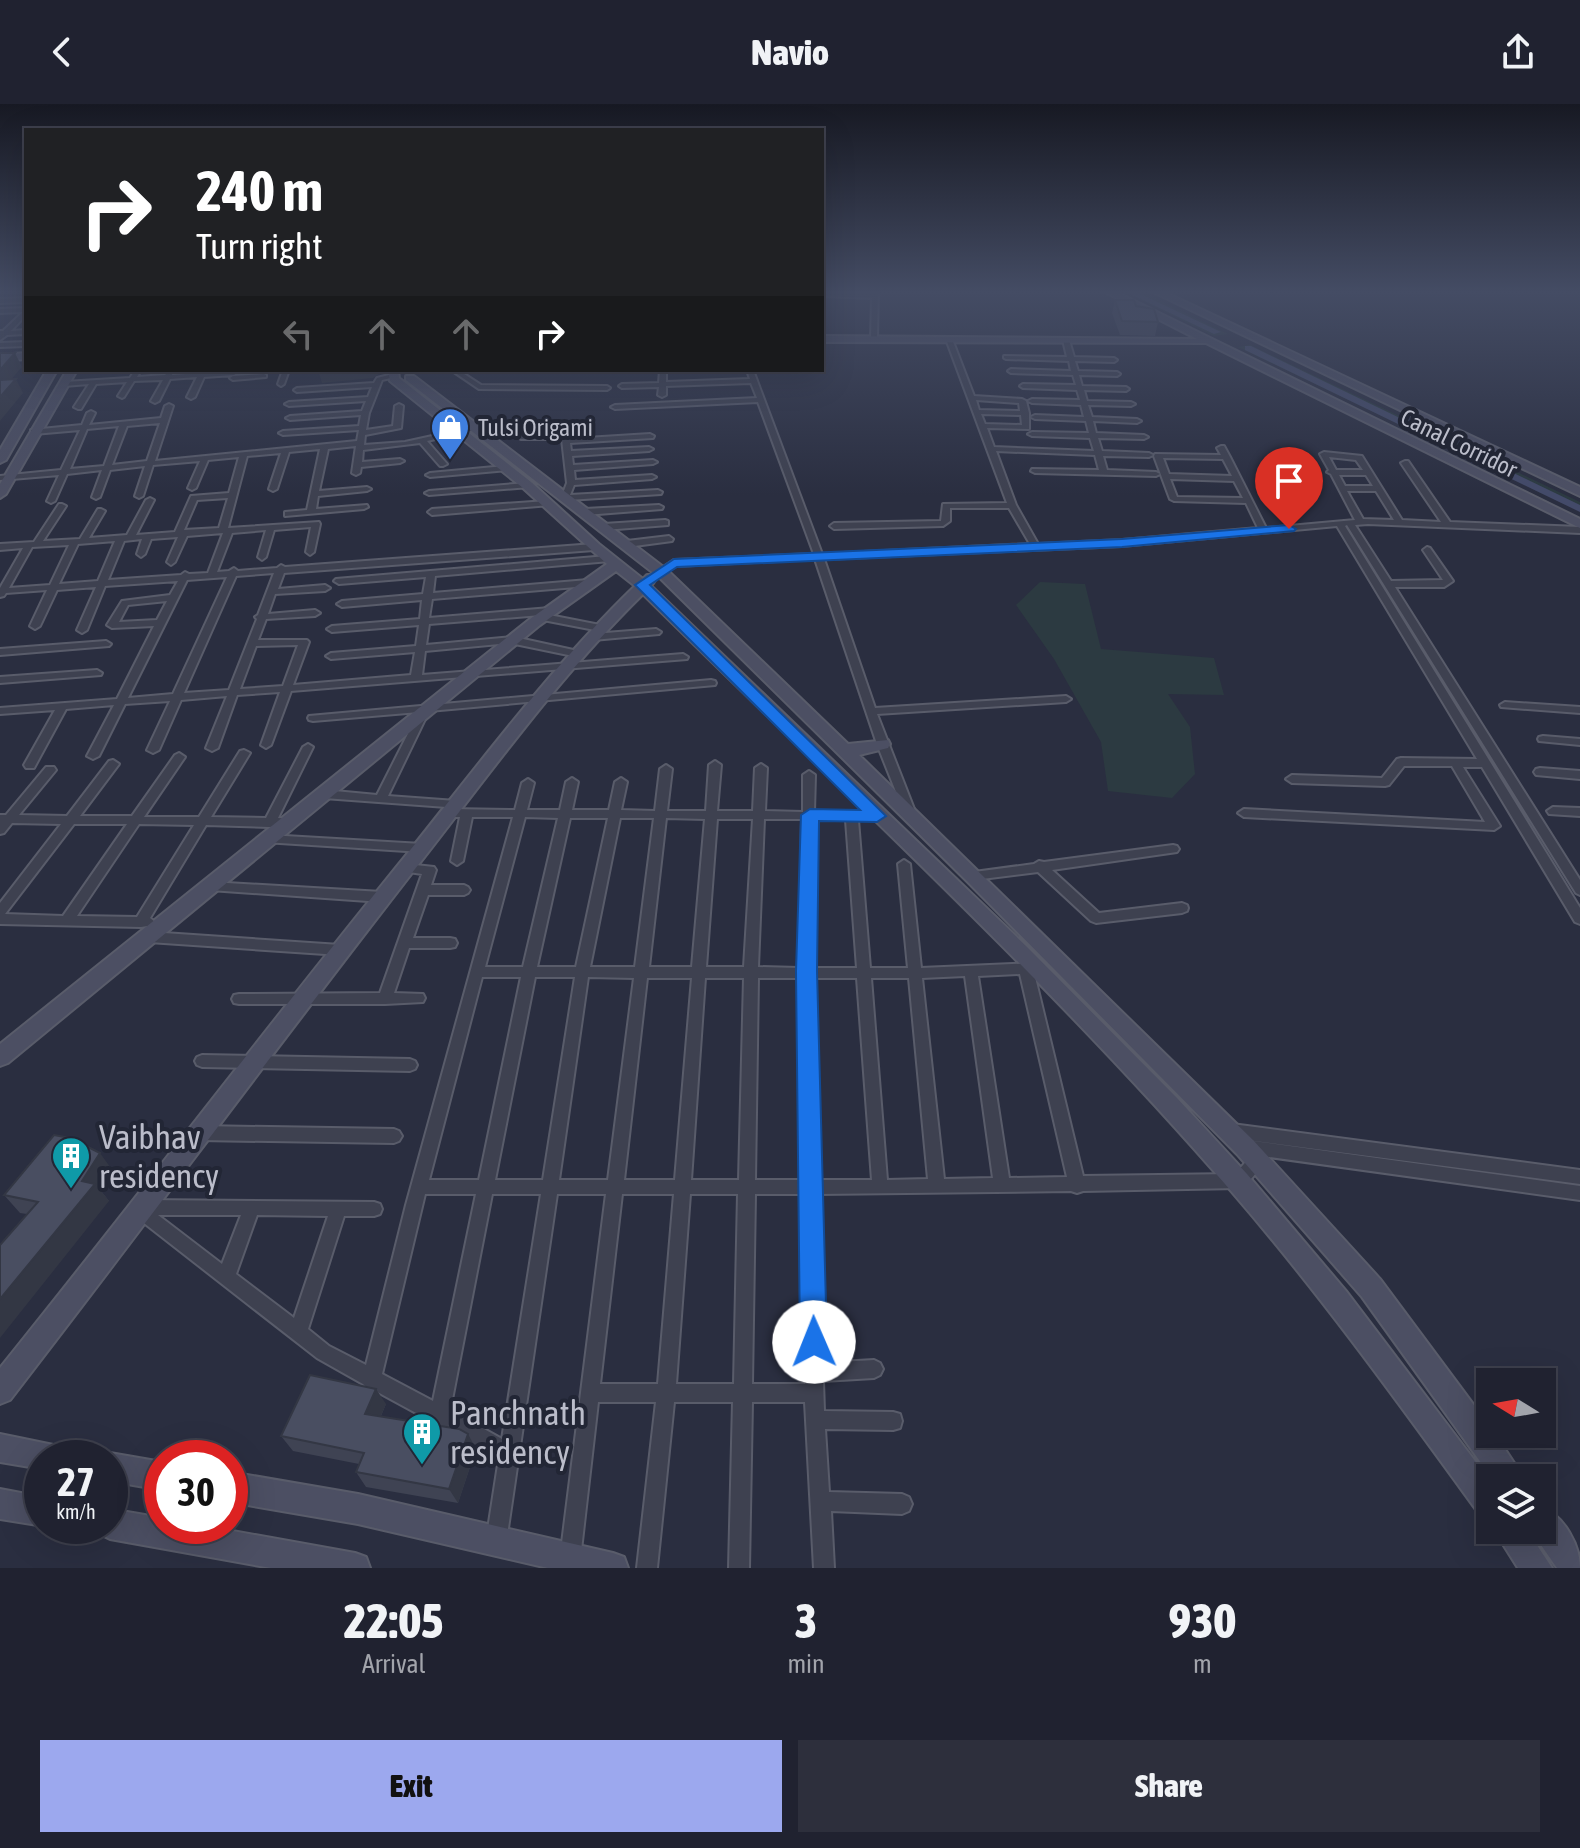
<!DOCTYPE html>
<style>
:root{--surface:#202230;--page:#2d2f3c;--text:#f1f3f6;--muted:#a2a4ab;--line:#3d3f4c;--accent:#9ca8ee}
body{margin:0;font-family:"Asap Condensed",sans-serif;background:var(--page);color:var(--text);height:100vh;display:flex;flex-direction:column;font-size:30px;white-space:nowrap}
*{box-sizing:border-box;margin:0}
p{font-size:26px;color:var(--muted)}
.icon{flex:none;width:44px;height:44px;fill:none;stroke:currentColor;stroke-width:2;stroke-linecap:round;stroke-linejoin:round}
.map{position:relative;height:1464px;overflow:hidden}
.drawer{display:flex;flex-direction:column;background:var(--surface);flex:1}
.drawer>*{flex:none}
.hud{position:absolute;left:24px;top:24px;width:800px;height:244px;border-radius:0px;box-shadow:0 8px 32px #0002,0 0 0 2px var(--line);background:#202124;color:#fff;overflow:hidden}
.needle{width:52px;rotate:281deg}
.tools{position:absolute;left:1476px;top:1264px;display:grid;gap:16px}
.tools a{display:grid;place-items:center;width:80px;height:80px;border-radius:0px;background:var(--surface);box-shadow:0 8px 32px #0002,0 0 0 2px var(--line);font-size:40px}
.speed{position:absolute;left:24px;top:1336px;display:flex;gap:16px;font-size:40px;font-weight:700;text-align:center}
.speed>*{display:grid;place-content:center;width:104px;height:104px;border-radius:50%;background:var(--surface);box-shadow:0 8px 32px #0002,0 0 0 2px var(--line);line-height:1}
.speed small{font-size:20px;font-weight:400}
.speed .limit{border:12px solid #d22;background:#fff;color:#111}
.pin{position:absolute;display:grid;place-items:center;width:68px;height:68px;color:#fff;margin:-82px -34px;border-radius:50% 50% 50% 0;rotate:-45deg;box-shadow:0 0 8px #0007}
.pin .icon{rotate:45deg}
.me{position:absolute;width:88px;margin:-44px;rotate:359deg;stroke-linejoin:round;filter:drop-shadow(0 0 6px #0008)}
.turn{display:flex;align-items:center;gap:28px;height:168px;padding:0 40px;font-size:36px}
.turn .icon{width:104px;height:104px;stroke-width:2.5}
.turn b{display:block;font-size:56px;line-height:68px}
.lanes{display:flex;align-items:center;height:76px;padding:0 40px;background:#0003;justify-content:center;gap:40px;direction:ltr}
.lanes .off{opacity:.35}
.eta{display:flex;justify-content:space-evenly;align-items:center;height:136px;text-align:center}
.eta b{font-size:48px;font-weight:800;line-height:56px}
.primary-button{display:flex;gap:16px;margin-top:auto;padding:16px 40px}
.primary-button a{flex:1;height:92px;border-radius:0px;background:var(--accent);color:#111;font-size:32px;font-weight:800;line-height:92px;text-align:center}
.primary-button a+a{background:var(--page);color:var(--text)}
header{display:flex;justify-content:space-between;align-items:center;height:104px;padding:0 40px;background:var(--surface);font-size:36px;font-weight:800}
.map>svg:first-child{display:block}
.green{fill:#2c3a41}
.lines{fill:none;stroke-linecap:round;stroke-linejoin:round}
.canal{fill:#434a69;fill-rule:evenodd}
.street-casing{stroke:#595c6a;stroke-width:4}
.secondary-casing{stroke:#595c6a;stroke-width:4}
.street{fill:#3e4150;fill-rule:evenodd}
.secondary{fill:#4c4f63;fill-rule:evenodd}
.wall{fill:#3f4353}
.shaded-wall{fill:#333744}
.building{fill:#494e61;stroke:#333744;stroke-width:2}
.route{fill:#1a73e8;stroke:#114b97;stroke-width:2}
.labels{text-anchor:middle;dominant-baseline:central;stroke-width:8;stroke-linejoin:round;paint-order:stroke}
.far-poi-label{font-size:24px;fill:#bbbdca;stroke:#222635;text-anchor:start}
.far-street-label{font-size:24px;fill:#bbbdca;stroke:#222635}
.near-poi-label{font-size:34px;fill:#bbbdca;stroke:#222635;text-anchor:start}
</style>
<header><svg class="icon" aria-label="back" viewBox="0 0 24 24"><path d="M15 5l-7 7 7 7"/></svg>Navio<svg class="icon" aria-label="share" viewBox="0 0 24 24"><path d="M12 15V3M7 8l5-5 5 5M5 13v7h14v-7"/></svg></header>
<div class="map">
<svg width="1580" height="1464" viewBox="0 0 1580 1464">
<rect width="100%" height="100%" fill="#2a2e40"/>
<path class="green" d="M1121,186H1138L1228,230L1214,232Z
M1250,241L1580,398V407L1238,243Z
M1040,478L1085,480L1101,545L1214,554L1224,591L1168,590L1190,623L1195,670L1172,694L1108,687L1101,638L1054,555L1016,501Z"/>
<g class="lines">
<path class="canal" d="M1122,186H1132L1221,228L1214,230Z
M1245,242H1251L1580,401V408L1245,246Z"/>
<g class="street-casing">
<path id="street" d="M872,186H878L877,235L874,237L871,235L872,194L822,192V188L872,190Z
M26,194V198L0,199V195Z
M26,204V211L11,227L26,226V230L7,231L0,236V227H3L23,208L0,209V205Z
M949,233L952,235L974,292L1022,295L1026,297L1029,309V325L987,324L994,343L1094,347L1090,334L1032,332L1028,330L1032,328L1089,329L1086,317L1035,315L1031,313L1035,311L1084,313L1081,301L1032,299L1028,297L1032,295L1080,296L1077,286L1023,284L1020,282L1023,280L1076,281L1073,271L1011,269L1008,267L1011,265L1071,267L1069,257L1006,255L1004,254V252L1067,253L1063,236L1066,234L1069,236L1074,253L1114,254L1117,256L1114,258L1075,257L1078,267L1117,268L1120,270L1117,272L1079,271L1082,282L1126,283L1129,285L1126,287L1084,286L1087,297L1131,298L1135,300L1131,302L1088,301L1092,313L1137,315L1141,317L1137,319L1093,317L1096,329L1144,331L1148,333L1144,335L1098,334L1102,347L1149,349L1153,351L1149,353L1103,352L1107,366L1156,368L1160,370L1156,372L1035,369L1031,367L1032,365L1099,366L1095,351L996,347L1016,401L1038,440L1122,436L1258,424L1246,399L1174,397L1170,395L1154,352L1155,350L1221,351L1217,344L1221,342H1224L1230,353L1266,424L1355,416L1331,370L1327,368L1329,366L1320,350L1324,348L1362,352L1402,416L1441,418L1401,359L1405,357H1408L1450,418L1580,423V429L1368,420L1355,421L1391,477L1443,476L1423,446L1427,443L1430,444L1453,477L1444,483H1395L1580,776V791L1576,789L1347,421L1345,422L1580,804V820L1575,818L1482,663H1463L1500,722L1494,726L1244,713L1238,709L1244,705L1485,718L1452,662H1404L1389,681L1385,682L1292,679L1286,675L1292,671L1382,674L1397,655L1401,654L1477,655L1337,422L1122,442L824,455L875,604L1066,592L1071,595L1066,598L877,610L916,710L914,713H906L877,640L815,455L676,462L661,471L656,468L674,456L814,450L758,298L615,305L611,303L615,301L757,294L751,279L666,282V291L662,293L658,291L659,283L622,284L619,282L622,280L659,279L660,266H666V278L750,275L747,266H753L822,450L1030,440L1009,404H950V417L943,422L834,425L830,422L834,419L941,417L943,400L1007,399L946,235ZM976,296L1019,299L1020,307L979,306ZM981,310L1021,311L1022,321L985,320ZM1329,353L1356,356L1363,366H1336ZM1163,354L1223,355L1232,372L1169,370ZM1339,371H1366L1373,382H1345ZM1170,375L1234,377L1243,394L1177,393ZM1347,387H1376L1394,416L1363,415Z
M26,238V242L0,243V239Z
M135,266H141L137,273L165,271L170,266L173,268L172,271L200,269L201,266H207V269L234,267L237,269L234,271L204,273L195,293L191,295L187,293L197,273L170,275L159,297L155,299L151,297L163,276L134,277L124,293L122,294L118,292L127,278L96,280L81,305H78L74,303L89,280L64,282L61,280L64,278L130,274Z
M283,266H289L284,280L281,282L278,280Z
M451,266H458L481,281L607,282L610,284L607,286L479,285Z
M264,270L266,271V273L233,276L230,274L233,272Z
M393,270L395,271V273L382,276L369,309L366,326L393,322L395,302L399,300L403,302L401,324L365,331L364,341L405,338L478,322L482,324L427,337L447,360L443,362H440L420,339L363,346L362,358L400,355L404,357L400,359L361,363L360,369L356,371L352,369L356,342L328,345L319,387L367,383L371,385L367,387L318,392L316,405L367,401L368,403L364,405L285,412V408L307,406L320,345L289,348L277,385L273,387L269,385L281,349L247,352L228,424L319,418L320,420L314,448L310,451L306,448L311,423L274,426L266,453L262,456L258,453L266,426L232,429L217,468L229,467L234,464L238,467L277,464L281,461L285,463L594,440L598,443L594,446L284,469L278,485L325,481L330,484L325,487L275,490L268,510L315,506L320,509L315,512L266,515L258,536H307L309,538L293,581L411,571L415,548L331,555L326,552L331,549L416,542L419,521L332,528L327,525L332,522L420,515L422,496L342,503L337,500L342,497L423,490L426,473L339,480L334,477L336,475L607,452L610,453V457L435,472L433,489L588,476L593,479L588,482L432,495L429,514L550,504L555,507L553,509L544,510L600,521L605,524L600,527L543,516L538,513L541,511L429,520L426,541L514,533L578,547L583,550L578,553L510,539L425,547L422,571L683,550L688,553L687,555L291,587L271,641L266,644L261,641L280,588L237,591L218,644L212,647L206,644L227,592L181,596L159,646L153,649L147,646L170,597L125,600L99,652L93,655L87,652L114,601L66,605L34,664H26L24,661L55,606L0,610V604L117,595L154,522L112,524L107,521L122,497L170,491L178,477L105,482L87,526L82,529L77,526L96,483L57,486L40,522L35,525L30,522L47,486L6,489L4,492L0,493V484L23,444L0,446V440L34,438L59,400H62L66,402L43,437L80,435L98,405H101L105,407L89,434L127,431L146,396L150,394L154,396L136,431L175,428L191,392L229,389L239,353L208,356L196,384L192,386L188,384L200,357L153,361L143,392L139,394L135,392L145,362L110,366L100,393L96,395L92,393L102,366L67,370L55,397L51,399L47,397L59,371L0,376V372L61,366L80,326L34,330H31V326L82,321L87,309L91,307L95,309L89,321L161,314L165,302L169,300L173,302L155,357L357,337L359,326L283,331L279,329L283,327L359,322L361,311L290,316L286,314L290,312L362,307L366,297L289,302L285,300L289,298L368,293L372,283L297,288L294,286L297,284L374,279L377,274ZM160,319L147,357L112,361L127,322ZM119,322L104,362L70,365L87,325ZM228,394L219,424L184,426L197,396ZM223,429L208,469L189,470L185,468L181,471L108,476L124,437L142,435L137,450L141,453L145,450L151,435L178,433L167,458L171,461L175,458L187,432ZM115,437L98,477L59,480L78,440ZM69,441L50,481L9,484L32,443ZM274,469L258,511L255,513L257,515L229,586L184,589L236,472ZM227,473L173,590L128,594L187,476ZM167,497L157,516L119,518L128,501ZM298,541L283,582L240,585L256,542Z
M650,330L654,332L653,334L570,339L571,347L649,343L653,345L649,347L572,352L573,361L653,356L657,358L653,360L574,366L575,376L652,371L656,373L652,375L574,381L570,391L658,386L662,388L661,390L568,396L562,392L567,379L562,335H521L517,333L521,331H566L570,335Z
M505,362H508V366L430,373L426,371L430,369Z
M527,379H530V383L429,391L425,389L429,387Z
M547,397H550V401L432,411L428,408L432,405Z
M659,401L663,403L662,405L585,411L581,408L585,405Z
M665,416L668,417V421L604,426L600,423L604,420Z
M669,432L673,435L672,437L627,443L623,440L627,437Z
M656,525L661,528L659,530L593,536L588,533L593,530Z
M106,537L111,540L109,542L0,551V545Z
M97,566L102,569L101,571L0,579V573Z
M711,576L715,577L716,579L715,581L429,607L388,692L456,697L462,701L460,704L324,694L318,690L324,686L377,691L419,608L313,617L309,616L308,614L309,612Z
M1505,598L1580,603V609L1501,603L1500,601Z
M1543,632L1580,635V641L1539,637L1538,635L1539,633Z
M308,640L313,643L278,714L292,715L294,718L292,721L269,723L206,721L150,814L155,818L154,821L141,823L0,820V799L61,720L12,719L4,729L0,730V711H6L46,663H54L56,666L19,711L67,712L109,657L113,656L119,660L80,712H132L175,651L179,649L185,653L144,713H199L240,647L244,646L250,649L211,713L266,714L303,643ZM74,720H127L63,812L5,810ZM139,720L194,721L137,813L77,812Z
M715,657L721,661L717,707H753L755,664L761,660L767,664L765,707L803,708V671L809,667L815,671L814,708L881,709L883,712L881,715L858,716L870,864H908L898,760L904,756L910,760L921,864L1038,859L1043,860L1045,864L1043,868L1034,869L1083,1072L1235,1070L1252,1051L1241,1048L1238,1043L1241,1038L1246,1036L1580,1082V1096L1262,1052L1264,1056C1259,1066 1249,1080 1239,1084L1083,1087L1077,1089L1071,1087L818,1090L822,1259L874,1256L880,1259L883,1265L880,1271L874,1274L823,1277L824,1307L893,1308L900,1310L902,1317L900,1324L893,1326L825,1325L829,1388L902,1390L909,1393L912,1400L909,1407L902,1410L831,1407L834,1464H814L805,1298H752L749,1464H729L733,1298H674L657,1464H637L656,1298H598L580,1455L577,1462L573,1464L563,1462L560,1455L606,1090H557L506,1438L503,1445L496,1448L489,1445L486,1438L499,1354L372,1285L365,1282L363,1280L317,1254L135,1112L133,1107L138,1098L144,1096L374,1098L380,1100L382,1105L380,1110L374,1112H344L308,1225L329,1242L366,1261L406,1101L513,713H472L463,757L457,761L451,757L460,713H450L444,709L450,705L515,706L522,679L528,675L534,679L527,706H560L566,678L572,674L578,678L572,706H609L615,678L621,674L627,678L621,706L655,707L660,665L666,661L672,665L667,707H706L709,661ZM525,713L558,714L523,863H485ZM570,714H608L576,863H537ZM620,714H654L635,863H590ZM666,714L705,715L692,863H649ZM717,715H753L744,863H706ZM764,715H802L799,864L758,863ZM814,715L846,716L857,864H813ZM1020,870L1067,1073L1009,1074L978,872ZM965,872L993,1074L944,1075L922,874ZM482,873H521L479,1076H429ZM535,873H575L543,1076H495ZM588,873L634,874L608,1076H559ZM647,874H692L675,1076H624ZM705,874H744L739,1076H691ZM758,874H799L802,1076H755ZM813,874H857L872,1076H818ZM871,874H909L928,1075L887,1076ZM425,1090H476L433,1297L382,1270ZM492,1090H541L502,1335L450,1306ZM622,1090H674L658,1280H600ZM690,1090H738L734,1280H676ZM755,1090H802L805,1280H752ZM158,1111H241L222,1160ZM257,1111L328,1112L294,1214L236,1170Z
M1540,664L1580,667V675L1536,671L1534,668L1536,665Z
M1553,703L1580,704V712L1549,710L1547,707Z
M268,731L422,740L428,744L422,748L264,738L262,735L264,732Z
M1173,741L1177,742L1179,745L1177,748L1052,766L1099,809L1182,799L1187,801L1188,804L1187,807L1182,809L1096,819L1091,817L1038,768L974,776L968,772L974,768L1034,760L1039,757L1044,758Z
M406,760L434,763L436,766L431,781H464L468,783L470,786L468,789L464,791H428L413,834H450L455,835L457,839L455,843L450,844H409L394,889L423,890L425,894L423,898L385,900H239L234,899L232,895L234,891L239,890L380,889L422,770L402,767L400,764Z
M210,778L382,788L386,790L388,793L386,796L382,798L210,786L206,785L204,782L206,779Z
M149,828L340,841L345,842L347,846L345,850L340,851L149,838L144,836L142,833L144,830Z
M202,951L410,955L415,957L417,961L415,965L410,967L202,963L197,961L195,957L197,953Z
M1232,1020L1580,1066V1080L1232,1034L1227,1032L1224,1027L1227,1022Z
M199,1022L394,1025L399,1027L402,1032L399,1037L394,1039L199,1036L194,1034L191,1029L194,1024Z"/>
</g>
<g class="secondary-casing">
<path id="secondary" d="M1101,186H1112L1580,415V424L1206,239L822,238V232L1197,235Z
M1149,186H1160L1580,383V392Z
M26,249V255L0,257V251Z
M47,266H57L6,356L0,359V346Z
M67,266H77L6,390L0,394V380Z
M388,266H398L399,274L531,378L599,440L643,475L647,471H656L406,276V272H414L666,465L848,640L888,636L890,640L888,644L859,651L1253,1036L1380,1175L1490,1323V1330H1495L1524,1374H1492L1362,1193L1237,1050L967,777L658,472L651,482L1027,843L1176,993L1247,1070L1346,1187L1490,1377V1416L1480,1411C1400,1301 1321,1191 1232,1088C1049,876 842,687 643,490C558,573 488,672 415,765C278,941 146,1120 10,1296L0,1300V1264C137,1094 269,920 407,750C480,659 551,563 635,482L616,467L540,521L8,959L0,962V940L530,515L607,460L523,384L390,277Z
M0,1330L68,1344L72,1354H42V1365L0,1358Z
M110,1349L162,1358V1386L110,1377V1354H99Z
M230,1368L358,1390L613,1449L624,1453L628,1464H548L358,1420L230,1398Z
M0,1385L42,1393L44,1422L0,1415Z
M1542,1403C1564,1412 1580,1441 1580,1464H1557L1532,1428L1530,1426H1542Z
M110,1405L162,1414V1422H205L355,1449L366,1453L370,1464H271L110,1435L100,1430L96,1422H110Z
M1494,1426H1527L1552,1464H1518Z"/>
</g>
<use href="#street" class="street"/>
<use href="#secondary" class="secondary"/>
</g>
<path class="wall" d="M1115,196L1158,218L1155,232L1120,231L1112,209Z
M113,1067L101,1087L109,1097L27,1110L20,1109L4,1091Z
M386,1300L381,1312L476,1345L458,1399L366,1383L356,1368L359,1360L293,1347L281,1332Z"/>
<path class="shaded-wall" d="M15,249L22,263L0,288V266Z
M318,266H378L379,270L373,274L322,279Z
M16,275L23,289L0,317V293Z
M100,1049L113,1067L101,1087L109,1097L0,1234V1195L82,1077Z
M376,1285L386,1300L375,1325L365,1310Z
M468,1330L476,1345L458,1399L449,1385Z"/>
<path class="building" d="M1115,196H1134L1136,202L1154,205L1158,218L1122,217Z
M0,249H15L0,266Z
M16,275L0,293V276Z
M54,1031L70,1034L100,1049L82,1077L95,1080L0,1195V1141L38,1098L4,1091Z
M310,1271L376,1285L365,1310L459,1325L468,1330L449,1385L356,1368L364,1349L281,1332Z"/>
<linearGradient id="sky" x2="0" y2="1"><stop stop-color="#171923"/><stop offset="0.48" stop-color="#444c64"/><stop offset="1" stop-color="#444c64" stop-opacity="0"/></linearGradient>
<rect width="1580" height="391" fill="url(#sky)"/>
<path class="route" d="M1289,421L1296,425L1294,427L1122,443L677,463L650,481L886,712L877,718L819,717L817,867L827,1238L823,1247L814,1251L804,1247L800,1238L796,867L801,711L810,705L860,706L635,481L674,455L1122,435Z"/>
<defs>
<g id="shop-pin" transform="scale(2)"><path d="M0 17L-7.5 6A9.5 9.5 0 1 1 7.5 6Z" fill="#3f7fe0" stroke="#222635"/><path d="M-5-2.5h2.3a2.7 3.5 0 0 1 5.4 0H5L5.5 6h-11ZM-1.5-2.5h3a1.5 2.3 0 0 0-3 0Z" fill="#fff"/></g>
<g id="building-pin" transform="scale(2)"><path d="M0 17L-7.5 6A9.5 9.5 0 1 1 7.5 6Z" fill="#0f9aa8" stroke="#222635"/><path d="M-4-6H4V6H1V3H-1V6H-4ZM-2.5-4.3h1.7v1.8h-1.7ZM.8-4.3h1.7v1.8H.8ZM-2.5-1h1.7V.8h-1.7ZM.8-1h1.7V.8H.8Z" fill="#fff"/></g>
</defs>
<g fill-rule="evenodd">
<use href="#shop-pin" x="450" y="323"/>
<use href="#building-pin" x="71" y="1052"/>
<use href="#building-pin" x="422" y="1328"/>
</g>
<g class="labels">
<g class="far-poi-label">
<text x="478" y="323">Tulsi Origami</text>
</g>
<g class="far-street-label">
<text transform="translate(1459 339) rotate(26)">Canal Corridor</text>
</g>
<g class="near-poi-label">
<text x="99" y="1032">Vaibhav<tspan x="99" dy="39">residency</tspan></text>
<text x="450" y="1308">Panchnath<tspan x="450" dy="39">residency</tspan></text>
</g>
</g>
</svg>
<div class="tools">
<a><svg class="needle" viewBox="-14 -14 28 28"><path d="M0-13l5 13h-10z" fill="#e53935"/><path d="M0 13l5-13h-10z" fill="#a2a4ab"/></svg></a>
<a><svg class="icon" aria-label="layers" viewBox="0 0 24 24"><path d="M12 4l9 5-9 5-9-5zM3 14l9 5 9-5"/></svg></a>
</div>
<div class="speed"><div>27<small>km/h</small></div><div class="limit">30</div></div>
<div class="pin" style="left:1289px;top:425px;background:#d93025"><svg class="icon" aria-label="arrive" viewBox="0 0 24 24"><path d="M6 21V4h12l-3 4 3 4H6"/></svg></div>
<svg class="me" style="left:814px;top:1238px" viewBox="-20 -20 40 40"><circle r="19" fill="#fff"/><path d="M0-13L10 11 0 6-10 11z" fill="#1a73e8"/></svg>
<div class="hud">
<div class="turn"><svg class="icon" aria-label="right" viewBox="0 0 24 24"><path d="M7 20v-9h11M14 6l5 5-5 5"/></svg><div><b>240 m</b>Turn right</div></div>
<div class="lanes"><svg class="icon off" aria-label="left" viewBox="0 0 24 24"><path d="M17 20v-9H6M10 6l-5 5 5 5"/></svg><svg class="icon off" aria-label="ahead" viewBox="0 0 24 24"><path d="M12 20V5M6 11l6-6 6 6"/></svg><svg class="icon off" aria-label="ahead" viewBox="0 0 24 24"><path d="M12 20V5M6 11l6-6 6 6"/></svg><svg class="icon" aria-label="right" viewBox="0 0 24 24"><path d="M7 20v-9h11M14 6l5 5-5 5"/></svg></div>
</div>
</div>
<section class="drawer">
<div class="eta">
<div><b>22:05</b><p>Arrival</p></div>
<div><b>3</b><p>min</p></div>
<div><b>930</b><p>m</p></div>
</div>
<div class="primary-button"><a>Exit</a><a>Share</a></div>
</section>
